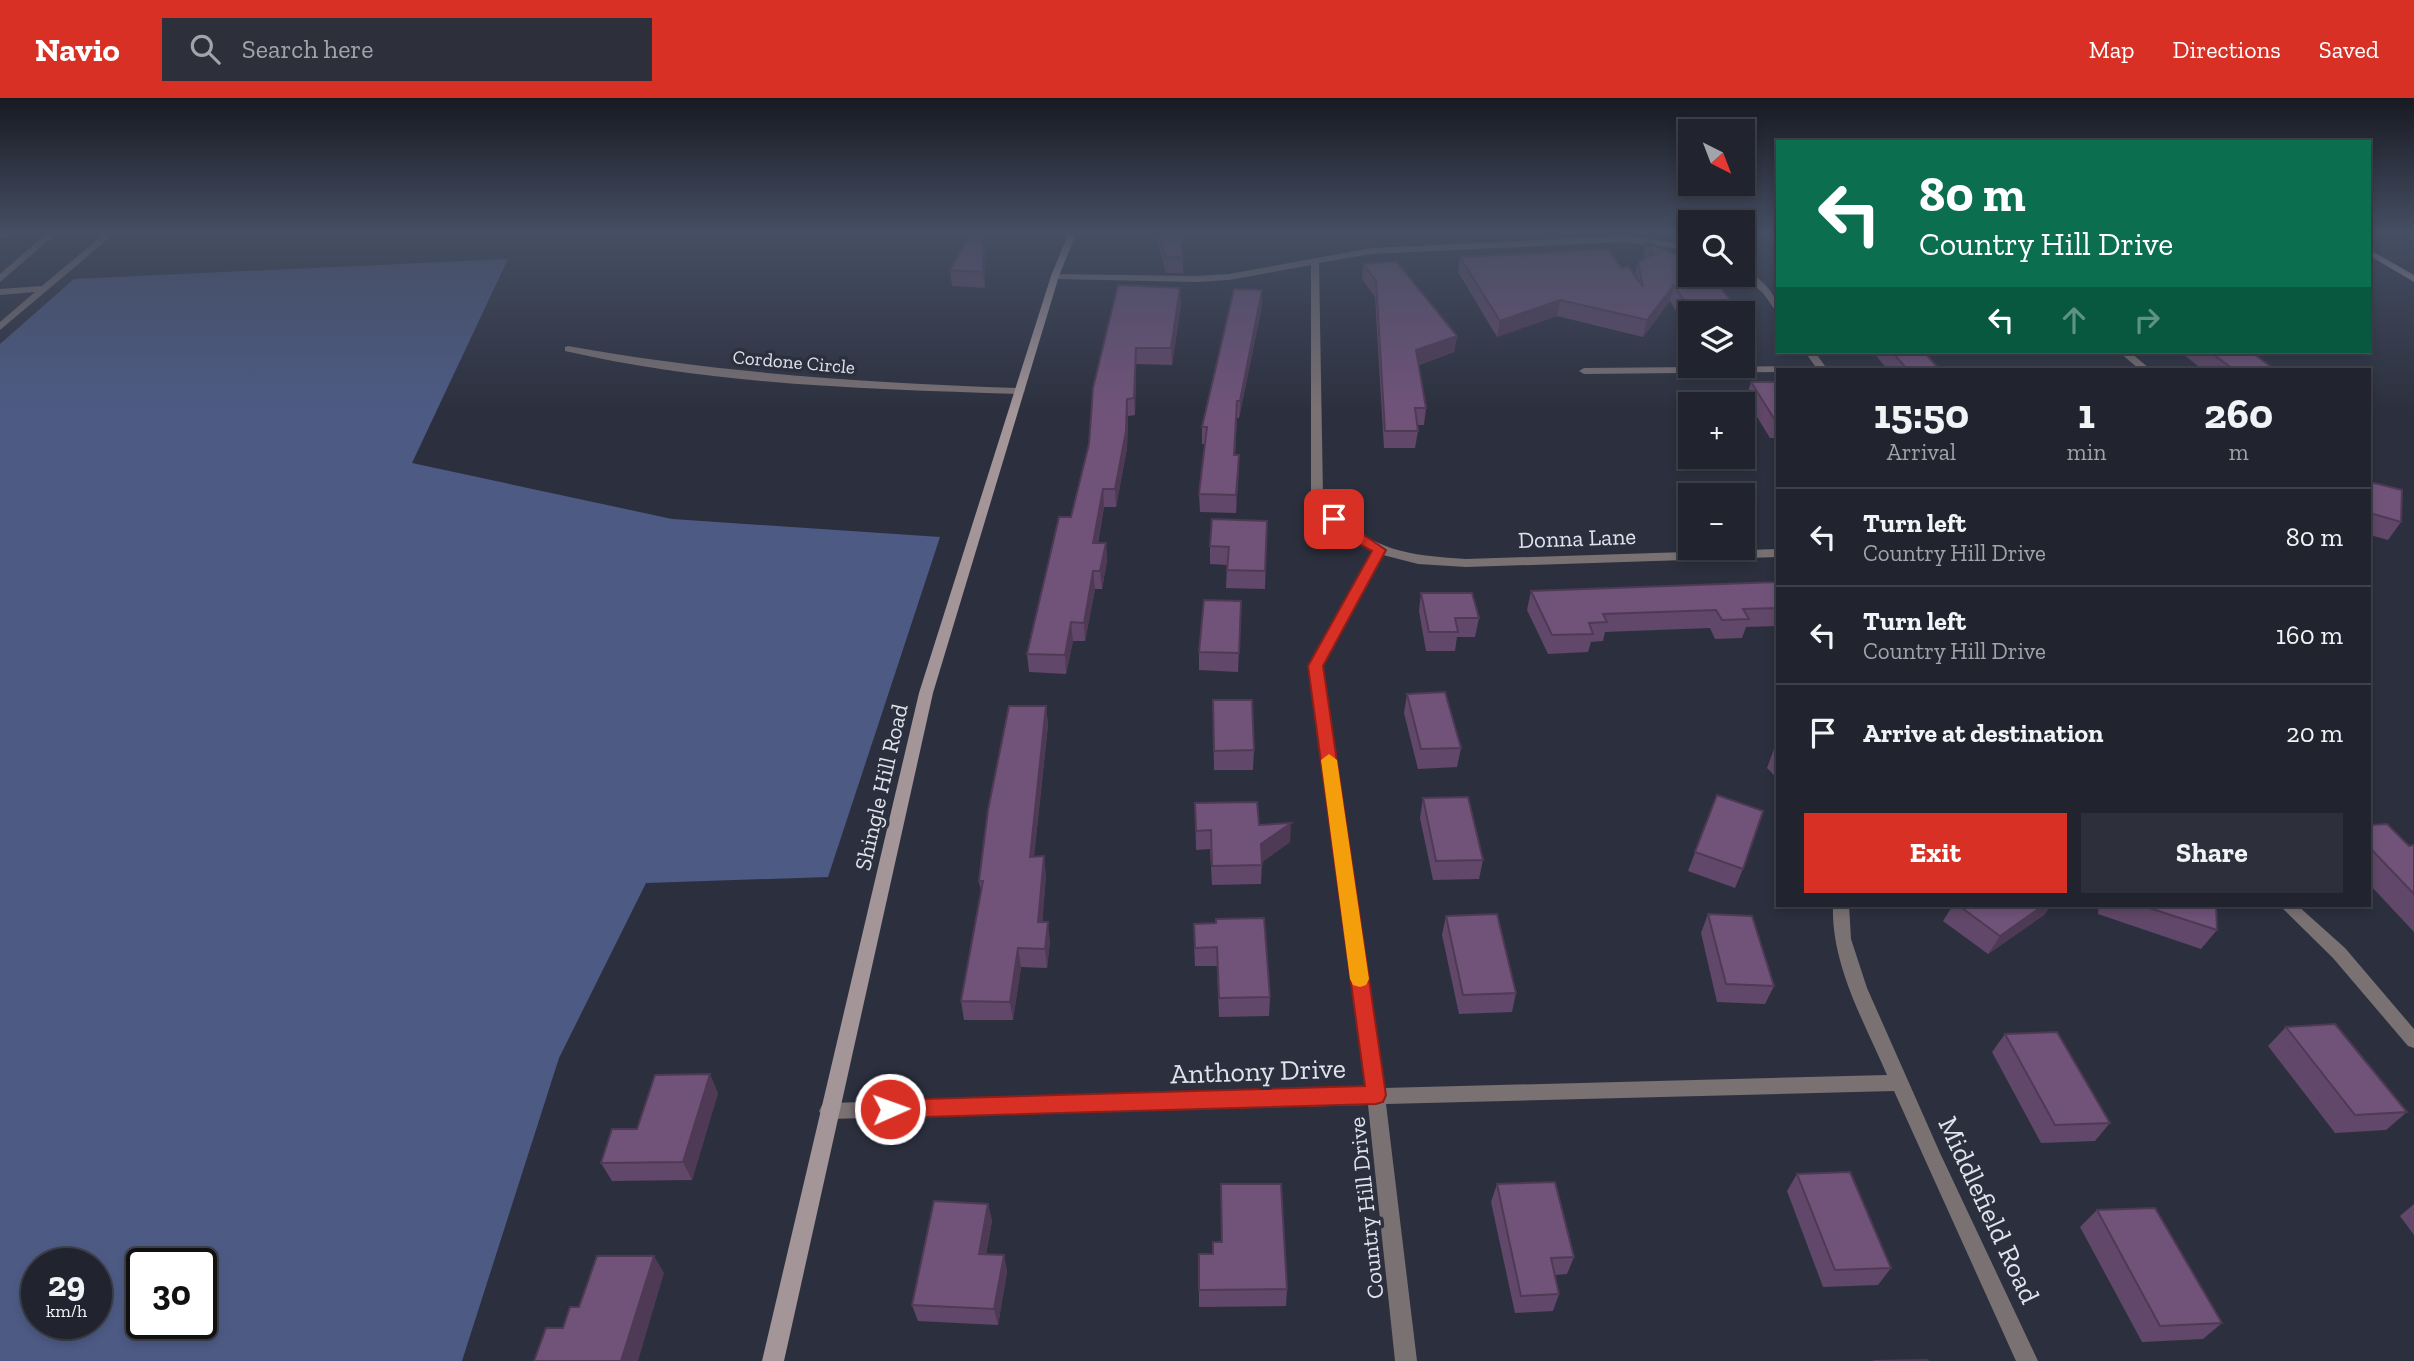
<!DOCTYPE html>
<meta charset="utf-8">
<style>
:root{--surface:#21242e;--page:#2d303a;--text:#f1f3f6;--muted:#a2a4aa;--line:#3e414a;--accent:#d93025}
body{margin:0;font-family:"Zilla Slab",serif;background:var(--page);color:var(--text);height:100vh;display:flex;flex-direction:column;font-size:26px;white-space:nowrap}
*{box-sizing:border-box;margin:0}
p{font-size:23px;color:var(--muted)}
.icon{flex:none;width:38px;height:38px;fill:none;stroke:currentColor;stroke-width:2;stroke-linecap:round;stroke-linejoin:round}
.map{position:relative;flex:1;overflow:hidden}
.side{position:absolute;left:1776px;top:270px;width:595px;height:539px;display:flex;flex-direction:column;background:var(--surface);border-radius:0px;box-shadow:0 4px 10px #0003,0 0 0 2px var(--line)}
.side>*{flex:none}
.hud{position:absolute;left:1776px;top:42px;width:595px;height:214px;border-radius:0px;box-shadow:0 4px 10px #0003,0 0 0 2px var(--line);background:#0b6e4f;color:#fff;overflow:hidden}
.needle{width:46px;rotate:138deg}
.buttons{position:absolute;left:1678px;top:21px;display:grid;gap:14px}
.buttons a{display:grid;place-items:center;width:77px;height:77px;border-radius:0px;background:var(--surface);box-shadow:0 4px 10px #0003,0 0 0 2px var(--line);font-size:35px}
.speed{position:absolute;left:21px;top:1150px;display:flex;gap:14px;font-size:35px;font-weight:700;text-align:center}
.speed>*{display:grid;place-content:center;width:91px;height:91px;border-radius:50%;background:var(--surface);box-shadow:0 4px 10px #0003,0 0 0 2px var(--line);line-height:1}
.speed small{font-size:18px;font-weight:400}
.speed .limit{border:4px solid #111;border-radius:10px;background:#fff;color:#111}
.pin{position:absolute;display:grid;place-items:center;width:60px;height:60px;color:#fff;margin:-30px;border-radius:14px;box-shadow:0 4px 10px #0006}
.me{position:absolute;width:77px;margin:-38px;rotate:88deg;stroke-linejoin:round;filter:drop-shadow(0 0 5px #0008)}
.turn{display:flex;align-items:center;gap:24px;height:147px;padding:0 28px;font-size:32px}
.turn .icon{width:91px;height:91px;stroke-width:2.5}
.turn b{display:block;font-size:49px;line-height:60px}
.lanes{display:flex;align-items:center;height:66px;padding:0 28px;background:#0003;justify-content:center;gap:35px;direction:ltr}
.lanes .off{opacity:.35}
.eta{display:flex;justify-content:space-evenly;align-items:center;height:119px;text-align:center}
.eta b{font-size:42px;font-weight:800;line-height:49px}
.action{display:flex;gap:14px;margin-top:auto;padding:14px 28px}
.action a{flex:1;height:80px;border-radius:0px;background:var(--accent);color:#fff;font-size:28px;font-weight:800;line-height:80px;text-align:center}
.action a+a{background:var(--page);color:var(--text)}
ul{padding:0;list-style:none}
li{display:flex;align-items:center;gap:21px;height:98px;padding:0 28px;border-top:2px solid var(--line)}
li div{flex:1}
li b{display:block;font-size:26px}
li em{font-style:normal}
header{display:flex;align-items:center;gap:42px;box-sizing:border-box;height:98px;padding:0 35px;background:var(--accent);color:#fff}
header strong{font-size:33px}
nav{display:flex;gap:38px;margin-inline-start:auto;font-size:24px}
.search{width:490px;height:63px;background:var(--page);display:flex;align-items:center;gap:18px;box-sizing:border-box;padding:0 24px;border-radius:0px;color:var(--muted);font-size:26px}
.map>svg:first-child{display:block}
.forest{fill:#4d5a84;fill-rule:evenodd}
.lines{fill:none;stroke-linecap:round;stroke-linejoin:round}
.lane{fill:#7a7173;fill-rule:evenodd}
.street{fill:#7a7173;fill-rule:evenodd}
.secondary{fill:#a39598;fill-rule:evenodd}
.wall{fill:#614769}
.shaded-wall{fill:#4f3a55}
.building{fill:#71537a;stroke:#4f3a55;stroke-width:2}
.route{fill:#d93025;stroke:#8d1f18;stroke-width:2}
.slow{fill:#f59e0b}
.labels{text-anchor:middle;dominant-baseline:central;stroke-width:7;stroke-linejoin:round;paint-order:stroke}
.far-street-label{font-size:19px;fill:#e0e3ec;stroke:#2c303e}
.street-label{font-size:23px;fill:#e0e3ec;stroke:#2c303e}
.near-street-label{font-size:28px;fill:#e0e3ec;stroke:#2c303e}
</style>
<header>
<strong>Navio</strong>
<div class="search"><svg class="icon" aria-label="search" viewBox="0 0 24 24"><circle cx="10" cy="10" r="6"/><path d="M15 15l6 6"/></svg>Search here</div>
<nav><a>Map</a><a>Directions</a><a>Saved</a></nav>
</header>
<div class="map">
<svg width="2414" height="1263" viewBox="0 0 2414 1263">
<rect width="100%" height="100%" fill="#2c303e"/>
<path class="forest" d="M508,161L412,365L672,421L940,439L828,779L646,785L559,960L462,1263H0V246L74,181ZM37,1166H96V1225H37ZM142,1166H201V1225H142Z"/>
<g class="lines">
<path class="lane" d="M46,136H56L0,184V176Z
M104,136H114L0,232V224L35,194L0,197V191L42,188Z"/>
<path class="street" d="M1624,138L1690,147V152L1624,144L1371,156L1319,165L1323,397C1364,452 1402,457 1466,461L1778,451V459L1466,469L1418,466L1383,457L1322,568L1384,990L1887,977C1864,923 1831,867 1833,807H1849L1851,841L1867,890L1940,1055L2038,1263H2016L1894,993L1386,1006L1417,1263H1395L1368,1007L828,1021L822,1019L819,1013L822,1007L828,1005L1366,991L1308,568L1372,453L1340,430L1311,397V167L1229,182L1196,184L1055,181L1051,178L1052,176L1196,178L1229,176L1371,150Z
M1743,170C1758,178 1778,195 1778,213L1775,212L1763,195L1742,177Z
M568,248C718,275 868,285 1020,290L1025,293L1020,296C868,291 713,287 565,253V249Z
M1805,254H1815L1827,271H1778V274L1584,276L1579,273L1584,270L1815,268Z
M2119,254H2130L2150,271H2139Z
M2279,807H2297L2345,850L2414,931V950L2408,948L2333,860Z"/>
<path class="secondary" d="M0,136H19L0,140Z
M1068,136H1076L1059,178L933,595L784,1263H762L919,595L1051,178Z
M2370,152L2414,177V184L2370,158Z"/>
</g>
<path class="wall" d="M970,136H985V190L952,188L950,172Z
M1155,136H1180L1183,159V175H1166Z
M1646,144L1739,215H1690V228H1685L1670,203L1643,239L1557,218L1497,239L1458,174L1460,159L1622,170L1635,177L1638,163L1643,161Z
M1363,166L1457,238L1454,254L1419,267L1426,310L1424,327H1417L1418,333L1415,350H1384L1375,199L1362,181Z
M1262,192V208L1239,320H1237L1235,357H1239L1236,415L1200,414L1199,396L1205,346H1202V329Z
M1181,206L1172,267L1136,266L1135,317L1128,318L1127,350L1116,409H1104L1098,445H1106L1107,463L1102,491H1095L1085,543H1073L1066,576L1029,574L1027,556L1071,419L1089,346L1093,290Z
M1873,254H1927L1926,256L1939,271H1887Z
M2180,254H2251L2274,271H2202Z
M1751,284H1778V340H1770L1746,301Z
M2370,384L2401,424L2388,442L2370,437Z
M1267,423L1265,491L1226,490L1227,467L1210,466V448Z
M1778,484V528L1746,529L1742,540L1715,541L1710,530L1605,534L1603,543L1591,544L1588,554L1548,556L1527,512L1531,493Z
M1421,495L1479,520L1475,539H1457L1455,553H1426L1419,513Z
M1241,503L1238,574L1199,572V554Z
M1407,596L1461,650L1457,669L1418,671L1404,615Z
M1213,602L1254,652L1253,672H1214Z
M1046,608L1048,627L1034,758L1046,777L1042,824L1050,843L1047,870L1021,869L1013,922H964L961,903L981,792L979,783Z
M1778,650V681L1767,670L1774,651Z
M1717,697L1743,771L1735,790L1688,773Z
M1423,700L1483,762L1479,781L1433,782L1420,720Z
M1195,705L1259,727L1290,744L1262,764L1261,786L1212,787L1210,751L1196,752Z
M2370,727L2409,748L2414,747V834L2370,787Z
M1953,807H2051L2044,817L1988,856L1943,823Z
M2099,807H2216L2217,832L2201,851L2098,816Z
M1708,816L1774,888L1765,906L1717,904L1701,835Z
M1446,818L1516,895L1512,914L1459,916L1442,837Z
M1216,825L1270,899L1269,918L1219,919L1217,868H1195L1194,845Z
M2286,929L2407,1014L2386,1032L2335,1035L2268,948Z
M2005,936L2110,1025L2095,1043L2041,1045L1992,954Z
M718,995L692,1082L612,1083L601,1065L637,1031Z
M1797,1076L1891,1170L1878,1187L1823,1189L1787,1093Z
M1497,1086L1574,1159L1567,1176L1555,1177L1559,1196L1553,1213L1515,1215L1491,1104Z
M988,1106L992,1123L986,1156L1004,1157L1007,1174L998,1227L918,1223L912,1207Z
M2414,1106V1137L2400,1118Z
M2097,1112L2222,1225L2203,1241L2142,1244L2080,1129Z
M1199,1156H1213L1287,1191L1286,1208L1199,1209Z"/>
<path class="shaded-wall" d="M983,136H985V190L983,174Z
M1270,136H1302L1270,141Z
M1674,187L1670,203L1643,239L1647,222Z
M1180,190L1181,206L1172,267L1171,250Z
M1262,192V208L1239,320L1240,303Z
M1560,202L1557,218L1497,239L1500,223Z
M1457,238L1454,254L1414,268L1416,252Z
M1136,250V266L1135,317L1134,300Z
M1127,301L1128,318L1127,350L1116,409L1115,391Z
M1239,357V375L1236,415V397Z
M1103,391L1104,409L1094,463L1093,445Z
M1106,445L1107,463L1102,491L1100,473Z
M1093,473L1095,491L1085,543L1084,525Z
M1071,524L1073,543L1066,576L1065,557Z
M1046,608L1048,627L1032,778L1030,759Z
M1291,725L1290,744L1260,765L1261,746Z
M1044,758L1046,777L1041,843L1038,824Z
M2044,807H2051L2044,817L1988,856L2000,838Z
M1048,824L1050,843L1047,870L1045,851Z
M1018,850L1021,869L1013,922L1010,904Z
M710,976L718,995L692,1082L683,1064Z
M988,1106L992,1123L983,1173L979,1156Z
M1004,1157L1007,1174L998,1227L994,1211Z
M654,1158L664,1175L638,1263H621Z"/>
<path class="building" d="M970,136H983V174L950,172Z
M1159,136H1180L1183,159H1165Z
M1646,144L1690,162V177H1712L1739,215H1707L1705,211L1690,212L1674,187L1647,222L1560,202L1500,223L1460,159L1608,151L1622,170L1628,168L1643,189L1638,163L1654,156Z
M1396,163L1457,238L1416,252L1426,310H1415L1418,333H1385L1376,183L1363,166Z
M1118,187L1180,190L1171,250H1136L1134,300L1127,301L1126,333L1115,391H1103L1093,445H1106L1100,473H1093L1084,525L1071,524L1065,557L1027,556L1059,419H1071L1089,346L1093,290Z
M1234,191L1262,192L1240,303H1237L1234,357H1239L1236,397L1199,396L1207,329H1202Z
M1892,254H1924L1939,271H1907Z
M2210,254H2251L2274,271H2233Z
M1751,284H1778V322H1775Z
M2370,384L2402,392L2401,424L2370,415Z
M1212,421L1267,423L1265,473L1227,472L1229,449L1210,448Z
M1778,484V510L1743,511L1749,521L1722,522L1716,512L1603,516L1607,524L1589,525L1593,536L1552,537L1531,493Z
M1421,495H1472L1479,520H1455L1458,534H1429Z
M1204,502L1241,503L1239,555L1199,554Z
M1445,594L1461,650L1421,651L1407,596Z
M1213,602H1252L1254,652L1214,653Z
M1009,608H1046L1030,759L1044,758L1038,824H1048L1045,851L1018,850L1010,904L961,903L983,783H979L988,712Z
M1717,697L1763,713L1743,771L1695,754Z
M1468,699L1483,762L1436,763L1423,700Z
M1257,704L1259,727L1291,725L1261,746L1262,767L1212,768L1211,732L1196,733L1195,705Z
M2387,726L2409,748L2414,747V796L2370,750V727Z
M1958,807H2044L2000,838Z
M2140,807H2216L2217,832Z
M1497,816L1516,895L1463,897L1446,818Z
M1708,816L1752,818L1774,888L1726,886Z
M1264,820L1270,899L1219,900L1217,849L1195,850L1194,826L1216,825V821Z
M2335,926L2407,1014L2355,1017L2286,929Z
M2057,934L2110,1025L2055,1027L2005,936Z
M710,976L683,1064L601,1065L612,1031H637L655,977Z
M1850,1074L1891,1170L1835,1172L1797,1076Z
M1555,1084L1574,1159L1551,1160L1559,1196L1521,1198L1497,1086Z
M1221,1086H1281L1287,1191L1199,1192V1156H1213V1144H1222Z
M934,1103L988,1106L979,1156L1004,1157L994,1211L912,1207Z
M2155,1110L2222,1225L2160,1228L2097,1112Z
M597,1158H654L621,1263H534L546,1230H563L570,1209H579Z
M1927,1262L1928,1263H1873Z"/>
<linearGradient id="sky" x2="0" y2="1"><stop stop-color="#181a22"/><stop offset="0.43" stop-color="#454e63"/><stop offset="1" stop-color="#454e63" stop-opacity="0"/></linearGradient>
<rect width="2414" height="313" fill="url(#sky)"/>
<path class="route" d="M1334,417L1386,452L1323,568L1386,997L1383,1004L1376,1006L890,1020L883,1018L880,1011L883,1005L890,1002L1365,988L1308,568L1372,453L1350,441L1329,423V418Z"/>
<path class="slow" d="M1329,656L1337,662L1369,881L1366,887L1360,889L1353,887L1350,881L1321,662Z"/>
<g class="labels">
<g class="far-street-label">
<text transform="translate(794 264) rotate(5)">Cordone Circle</text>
</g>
<g class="street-label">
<text transform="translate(1577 440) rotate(-2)">Donna Lane</text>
<text transform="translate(881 689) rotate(-77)">Shingle Hill Road</text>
<text transform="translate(1366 1110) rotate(-96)">Country Hill Drive</text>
</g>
<g class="near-street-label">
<text transform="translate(1258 973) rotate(-2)">Anthony Drive</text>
<text transform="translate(1989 1112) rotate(65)">Middlefield Road</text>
</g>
</g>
</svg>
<div class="buttons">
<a><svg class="needle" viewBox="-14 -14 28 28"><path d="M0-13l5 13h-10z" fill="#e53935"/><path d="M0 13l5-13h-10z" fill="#a2a4aa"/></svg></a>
<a><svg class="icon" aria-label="search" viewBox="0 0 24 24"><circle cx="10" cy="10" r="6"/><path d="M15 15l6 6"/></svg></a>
<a><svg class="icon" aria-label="layers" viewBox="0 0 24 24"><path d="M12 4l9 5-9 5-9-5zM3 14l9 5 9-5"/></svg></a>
<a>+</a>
<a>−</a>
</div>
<div class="speed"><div>29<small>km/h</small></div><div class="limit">30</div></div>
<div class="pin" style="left:1334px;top:421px;background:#d93025"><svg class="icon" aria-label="arrive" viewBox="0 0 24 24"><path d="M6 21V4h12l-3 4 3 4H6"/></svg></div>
<svg class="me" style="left:890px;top:1011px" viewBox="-20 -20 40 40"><circle r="17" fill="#d93025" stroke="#fff" stroke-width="3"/><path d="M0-11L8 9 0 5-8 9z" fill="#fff"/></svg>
<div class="hud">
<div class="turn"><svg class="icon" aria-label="left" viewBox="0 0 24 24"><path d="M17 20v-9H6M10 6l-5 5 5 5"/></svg><div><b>80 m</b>Country Hill Drive</div></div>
<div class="lanes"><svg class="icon" aria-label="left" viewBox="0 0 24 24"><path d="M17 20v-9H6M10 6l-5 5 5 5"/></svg><svg class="icon off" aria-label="ahead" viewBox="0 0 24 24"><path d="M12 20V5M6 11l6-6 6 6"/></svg><svg class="icon off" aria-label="right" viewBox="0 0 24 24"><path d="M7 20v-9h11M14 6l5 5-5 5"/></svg></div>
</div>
<section class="side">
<div class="eta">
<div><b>15:50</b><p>Arrival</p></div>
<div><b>1</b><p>min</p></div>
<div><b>260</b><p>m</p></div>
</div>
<ul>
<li><svg class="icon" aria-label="left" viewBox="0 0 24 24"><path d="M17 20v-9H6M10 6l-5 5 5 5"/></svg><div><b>Turn left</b><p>Country Hill Drive</p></div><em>80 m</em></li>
<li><svg class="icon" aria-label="left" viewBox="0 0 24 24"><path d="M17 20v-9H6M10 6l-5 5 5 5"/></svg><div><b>Turn left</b><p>Country Hill Drive</p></div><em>160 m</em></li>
<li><svg class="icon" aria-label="arrive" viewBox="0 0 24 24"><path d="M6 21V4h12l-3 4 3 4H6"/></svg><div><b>Arrive at destination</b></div><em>20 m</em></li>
</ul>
<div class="action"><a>Exit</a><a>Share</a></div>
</section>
</div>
